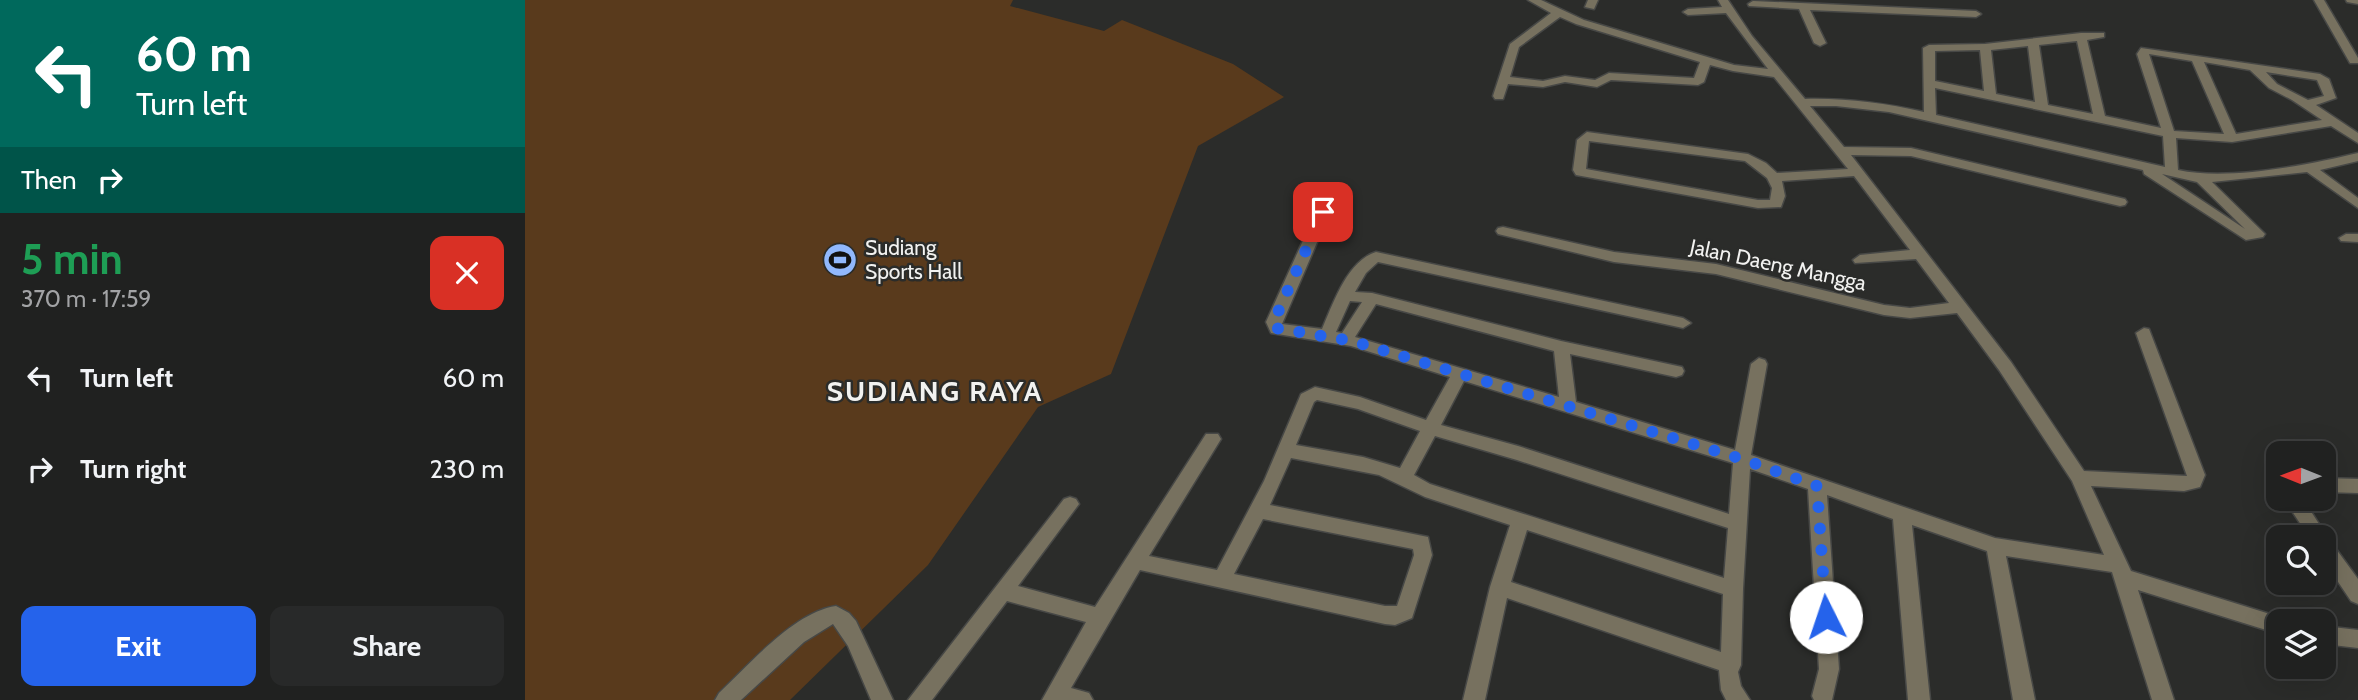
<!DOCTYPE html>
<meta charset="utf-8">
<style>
:root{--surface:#202120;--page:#282929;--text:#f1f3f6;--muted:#a2a3a5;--line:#3d3e3e;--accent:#2563eb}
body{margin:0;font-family:Cabin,sans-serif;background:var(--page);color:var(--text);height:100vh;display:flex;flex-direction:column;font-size:26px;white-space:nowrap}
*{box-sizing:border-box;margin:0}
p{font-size:23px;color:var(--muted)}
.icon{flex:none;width:38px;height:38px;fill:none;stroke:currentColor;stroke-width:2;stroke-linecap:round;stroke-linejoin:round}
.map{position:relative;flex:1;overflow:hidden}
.drawer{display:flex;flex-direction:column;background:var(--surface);width:525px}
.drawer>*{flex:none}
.hud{background:#00695c;color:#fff;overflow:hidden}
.needle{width:46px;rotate:271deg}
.buttons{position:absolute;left:1741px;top:441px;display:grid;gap:14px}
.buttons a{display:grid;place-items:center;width:70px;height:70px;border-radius:14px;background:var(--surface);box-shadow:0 7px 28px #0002,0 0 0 2px var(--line);font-size:35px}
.pin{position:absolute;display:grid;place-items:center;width:60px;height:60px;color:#fff;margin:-30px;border-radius:14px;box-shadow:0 4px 10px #0006}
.me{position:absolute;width:77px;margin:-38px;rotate:356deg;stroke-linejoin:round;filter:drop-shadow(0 0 5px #0008)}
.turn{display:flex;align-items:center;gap:24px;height:147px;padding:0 21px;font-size:32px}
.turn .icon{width:91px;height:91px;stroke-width:2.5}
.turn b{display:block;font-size:49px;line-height:60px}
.then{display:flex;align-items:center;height:66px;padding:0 21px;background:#0003;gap:14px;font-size:26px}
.round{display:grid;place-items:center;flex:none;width:74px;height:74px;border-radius:14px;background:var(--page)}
.head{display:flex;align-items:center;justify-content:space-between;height:119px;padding:0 21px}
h1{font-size:42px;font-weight:700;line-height:52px;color:#1e9e55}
.button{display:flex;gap:14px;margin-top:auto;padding:14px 21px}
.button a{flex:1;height:80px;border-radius:14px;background:var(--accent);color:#fff;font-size:28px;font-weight:700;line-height:80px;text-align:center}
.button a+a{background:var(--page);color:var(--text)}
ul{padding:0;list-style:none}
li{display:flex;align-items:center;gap:21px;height:91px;padding:0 21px}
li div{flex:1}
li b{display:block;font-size:26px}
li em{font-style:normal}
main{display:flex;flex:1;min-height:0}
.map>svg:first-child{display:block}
.green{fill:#593a1c}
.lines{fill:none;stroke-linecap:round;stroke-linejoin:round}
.minor-casing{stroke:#474846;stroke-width:3}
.minor{fill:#77715f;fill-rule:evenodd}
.route{stroke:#2563eb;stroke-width:12;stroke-dasharray:0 21.6}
.labels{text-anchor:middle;stroke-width:5;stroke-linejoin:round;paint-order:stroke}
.poi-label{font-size:21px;fill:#f2f2f0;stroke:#2b2c2a;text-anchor:start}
.street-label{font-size:21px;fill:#f2f2f0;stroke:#2b2c2a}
.district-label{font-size:28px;font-weight:bold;letter-spacing:2px;fill:#f2f2f0;stroke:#2b2c2a}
</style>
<main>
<section class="drawer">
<div class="hud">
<div class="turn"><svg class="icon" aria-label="left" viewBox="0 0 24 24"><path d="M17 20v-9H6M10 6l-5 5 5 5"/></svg><div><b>60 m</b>Turn left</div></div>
<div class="then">Then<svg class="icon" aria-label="right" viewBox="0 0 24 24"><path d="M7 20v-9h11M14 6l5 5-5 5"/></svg></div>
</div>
<div class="head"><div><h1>5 min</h1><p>370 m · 17:59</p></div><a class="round" style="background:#d93025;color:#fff"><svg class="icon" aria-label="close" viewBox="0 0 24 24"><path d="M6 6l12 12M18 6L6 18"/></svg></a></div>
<ul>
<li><svg class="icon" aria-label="left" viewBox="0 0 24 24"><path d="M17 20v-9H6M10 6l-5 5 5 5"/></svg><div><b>Turn left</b></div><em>60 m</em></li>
<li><svg class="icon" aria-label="right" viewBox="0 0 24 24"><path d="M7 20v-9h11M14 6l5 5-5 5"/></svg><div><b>Turn right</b></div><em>230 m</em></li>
</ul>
<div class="button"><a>Exit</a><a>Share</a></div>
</section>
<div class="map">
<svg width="1833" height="700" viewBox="0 0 1833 700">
<rect width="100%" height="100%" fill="#2b2c2a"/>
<path class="green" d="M 0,0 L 488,0 L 485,6 L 579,31 L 597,20 L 708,64 L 759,97 L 673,146 L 586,374 L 513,407 L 403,565 L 265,700 L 0,700 Z"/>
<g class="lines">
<g class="minor-casing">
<g id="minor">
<path d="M 1003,0 L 1016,0 L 1059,20 L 1209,65 L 1243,69 L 1201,13 L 1163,15 L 1158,12 L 1163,9 L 1197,7 L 1193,0 L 1203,0 L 1227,36 L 1280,99 C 1320,98 1359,103 1399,112 L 1398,48 L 1404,45 L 1460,44 L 1556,33 L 1579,33 L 1579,37 L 1562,40 L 1580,116 L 1636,128 L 1612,54 L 1616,48 L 1795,74 L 1804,79 L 1811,98 L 1791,105 L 1833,133 L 1833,143 L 1806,126 L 1707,142 L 1651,138 L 1653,170 C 1703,181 1783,165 1833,153 L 1833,161 L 1795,170 L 1833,198 L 1833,208 L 1782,172 L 1687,182 L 1740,234 L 1738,237 L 1721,240 L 1619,174 L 1618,170 L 1364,112 L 1311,106 L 1285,106 L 1319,147 L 1386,148 L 1600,199 L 1602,202 L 1600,205 L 1595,206 L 1386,156 L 1326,155 L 1486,362 L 1559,471 L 1662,476 L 1611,333 L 1619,328 L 1624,329 L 1680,475 L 1675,487 L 1659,491 L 1566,486 L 1606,571 L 1761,619 L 1762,621 L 1754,621 L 1754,634 L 1613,590 L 1649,700 L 1627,700 L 1587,572 L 1481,556 L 1510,700 L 1488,700 L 1462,551 L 1387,525 L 1405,700 L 1383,700 L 1368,519 L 1302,495 L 1314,669 L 1307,700 L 1289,700 L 1287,696 L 1294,669 L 1283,489 L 1225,469 L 1218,589 L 1216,665 L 1213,672 L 1216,686 L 1225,700 L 1201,700 L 1196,690 L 1194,670 L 982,598 L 960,700 L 938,700 L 965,587 L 985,525 L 900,497 L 854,475 L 766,458 L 745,505 L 903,537 L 907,555 L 887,618 L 870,625 L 860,624 L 615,570 L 546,688 L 564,693 L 568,700 L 517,700 L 561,622 L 482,601 L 407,700 L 383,700 L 539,499 L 545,497 L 551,499 L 554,504 L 493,586 L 570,607 L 681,434 L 693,434 L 696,439 L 624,556 L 692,570 L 739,481 L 776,394 L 790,387 L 835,397 L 901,420 L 925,377 L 826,346 L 746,333 L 741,322 L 791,212 L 798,208 L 805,212 L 757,324 L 797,329 C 808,304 822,261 851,252 L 1158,318 L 1166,323 L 1158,328 L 853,262 L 841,273 L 830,292 L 847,293 L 1036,341 L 1157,367 L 1159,371 L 1157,375 L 1151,377 L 1045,354 L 1051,402 L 1210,450 L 1226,364 L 1234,358 L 1240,360 L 1242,364 L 1226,455 L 1470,538 L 1579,555 L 1547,481 L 1474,370 L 1432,313 L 1385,318 L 1359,315 L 1191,274 L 1089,262 L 973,234 L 971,231 L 973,228 L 978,227 L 1089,252 L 1191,264 L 1359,305 L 1385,308 L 1424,303 L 1391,259 L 1330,263 L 1328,260 L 1335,255 L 1385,250 L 1329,176 L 1257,181 L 1260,196 L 1256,207 L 1233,208 L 1051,175 L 1048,170 L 1052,140 L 1062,132 L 1223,154 L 1241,163 L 1252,173 L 1323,169 L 1249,77 L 1208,71 L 1185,65 L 1179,82 L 1173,85 L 1086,80 L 1072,87 L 1040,82 L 1018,87 L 983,84 L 978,99 L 970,99 L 968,96 L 985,44 L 1026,13 ZM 1035,17 L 1051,24 L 1175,62 L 1169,78 L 1084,73 L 1070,80 L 1040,76 L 1018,81 L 985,77 L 994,47 ZM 1552,41 L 1568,114 L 1523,105 L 1514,45 ZM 1503,46 L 1510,102 L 1471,94 L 1466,50 ZM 1455,50 L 1459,91 L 1410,81 L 1410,51 ZM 1624,54 L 1667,61 L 1699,134 L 1649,131 ZM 1679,62 L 1725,70 L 1744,88 L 1767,100 L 1797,120 L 1711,134 ZM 1741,72 L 1792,80 L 1799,96 L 1783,100 L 1752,84 ZM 1410,88 L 1638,136 L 1640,167 L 1411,115 ZM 1064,141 L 1220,161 L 1242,178 L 1247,188 L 1245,200 L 1233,200 L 1061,169 ZM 1637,174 L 1672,182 L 1720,229 ZM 825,301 L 837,302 L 817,333 L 811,332 ZM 851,304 L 1029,351 L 1034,397 L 830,337 ZM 939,381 L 1208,463 L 1204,514 L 993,446 L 916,425 ZM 792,400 L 833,409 L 895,431 L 875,468 L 838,457 L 771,445 L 789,402 ZM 910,436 L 992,460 L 1203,528 L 1199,578 L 905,484 L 889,475 ZM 738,519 L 888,549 L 889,555 L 872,606 L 860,606 L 709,574 ZM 1002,530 L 1198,594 L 1196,652 L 986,582 Z"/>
<path d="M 1063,0 L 1073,0 L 1069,9 L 1060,7 Z"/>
<path d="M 1789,0 L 1799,0 L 1833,58 L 1833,63 L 1825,63 Z"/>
<path d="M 1821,0 L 1833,0 L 1833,4 L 1822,2 Z"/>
<path d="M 1228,1 L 1451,11 L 1456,14 L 1451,17 L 1285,10 L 1301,43 L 1295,46 L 1289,43 L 1274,9 L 1224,6 L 1223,4 Z"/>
<path d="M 1821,234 L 1833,234 L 1833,242 L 1816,241 L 1814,238 Z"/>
<path d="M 1799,478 L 1833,479 L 1833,493 L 1799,492 Z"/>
<path d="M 1759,499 L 1778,499 L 1803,538 L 1833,579 L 1833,604 L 1826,601 L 1799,561 L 1799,537 L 1784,537 Z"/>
<path d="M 311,606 L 324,613 L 331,621 L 368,700 L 346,700 L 323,646 L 308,624 L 279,642 L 216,700 L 190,700 L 194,693 C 224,665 269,612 311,606 Z"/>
<path d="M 1799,626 L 1833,630 L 1833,648 L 1799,644 Z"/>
</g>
</g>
<use href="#minor" class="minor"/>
</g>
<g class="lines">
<path class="route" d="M 798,212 L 749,321 L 750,328 L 827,341 L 1217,459 L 1292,486 L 1301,617"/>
</g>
<defs>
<g id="stadium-disc" transform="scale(1.75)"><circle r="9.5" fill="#91b8fd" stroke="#2b2c2a"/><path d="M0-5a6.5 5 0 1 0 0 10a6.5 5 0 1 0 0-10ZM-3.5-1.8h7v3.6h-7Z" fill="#111"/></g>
</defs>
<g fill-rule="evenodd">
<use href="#stadium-disc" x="315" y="260"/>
</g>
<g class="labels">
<g class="poi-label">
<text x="340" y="255">Sudiang<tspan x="340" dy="24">Sports Hall</tspan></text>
</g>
<g class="street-label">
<text transform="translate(1253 265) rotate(12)" y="7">Jalan Daeng Mangga</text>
</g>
<g class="district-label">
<text x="410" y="401">SUDIANG RAYA</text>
</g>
</g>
</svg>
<div class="buttons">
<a><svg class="needle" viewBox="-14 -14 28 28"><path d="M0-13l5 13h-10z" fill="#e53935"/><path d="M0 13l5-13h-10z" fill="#a2a3a5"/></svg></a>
<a><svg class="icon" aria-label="search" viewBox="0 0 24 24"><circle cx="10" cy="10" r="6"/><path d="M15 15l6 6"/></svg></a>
<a><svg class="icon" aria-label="layers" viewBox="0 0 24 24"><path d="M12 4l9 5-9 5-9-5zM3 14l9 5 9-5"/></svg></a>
</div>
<div class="pin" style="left:798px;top:212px;background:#d93025"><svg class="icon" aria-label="arrive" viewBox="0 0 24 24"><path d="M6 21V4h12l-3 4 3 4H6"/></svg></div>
<svg class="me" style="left:1301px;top:617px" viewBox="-20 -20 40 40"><circle r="19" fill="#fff"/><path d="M0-13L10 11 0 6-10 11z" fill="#2563eb"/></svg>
</div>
</main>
